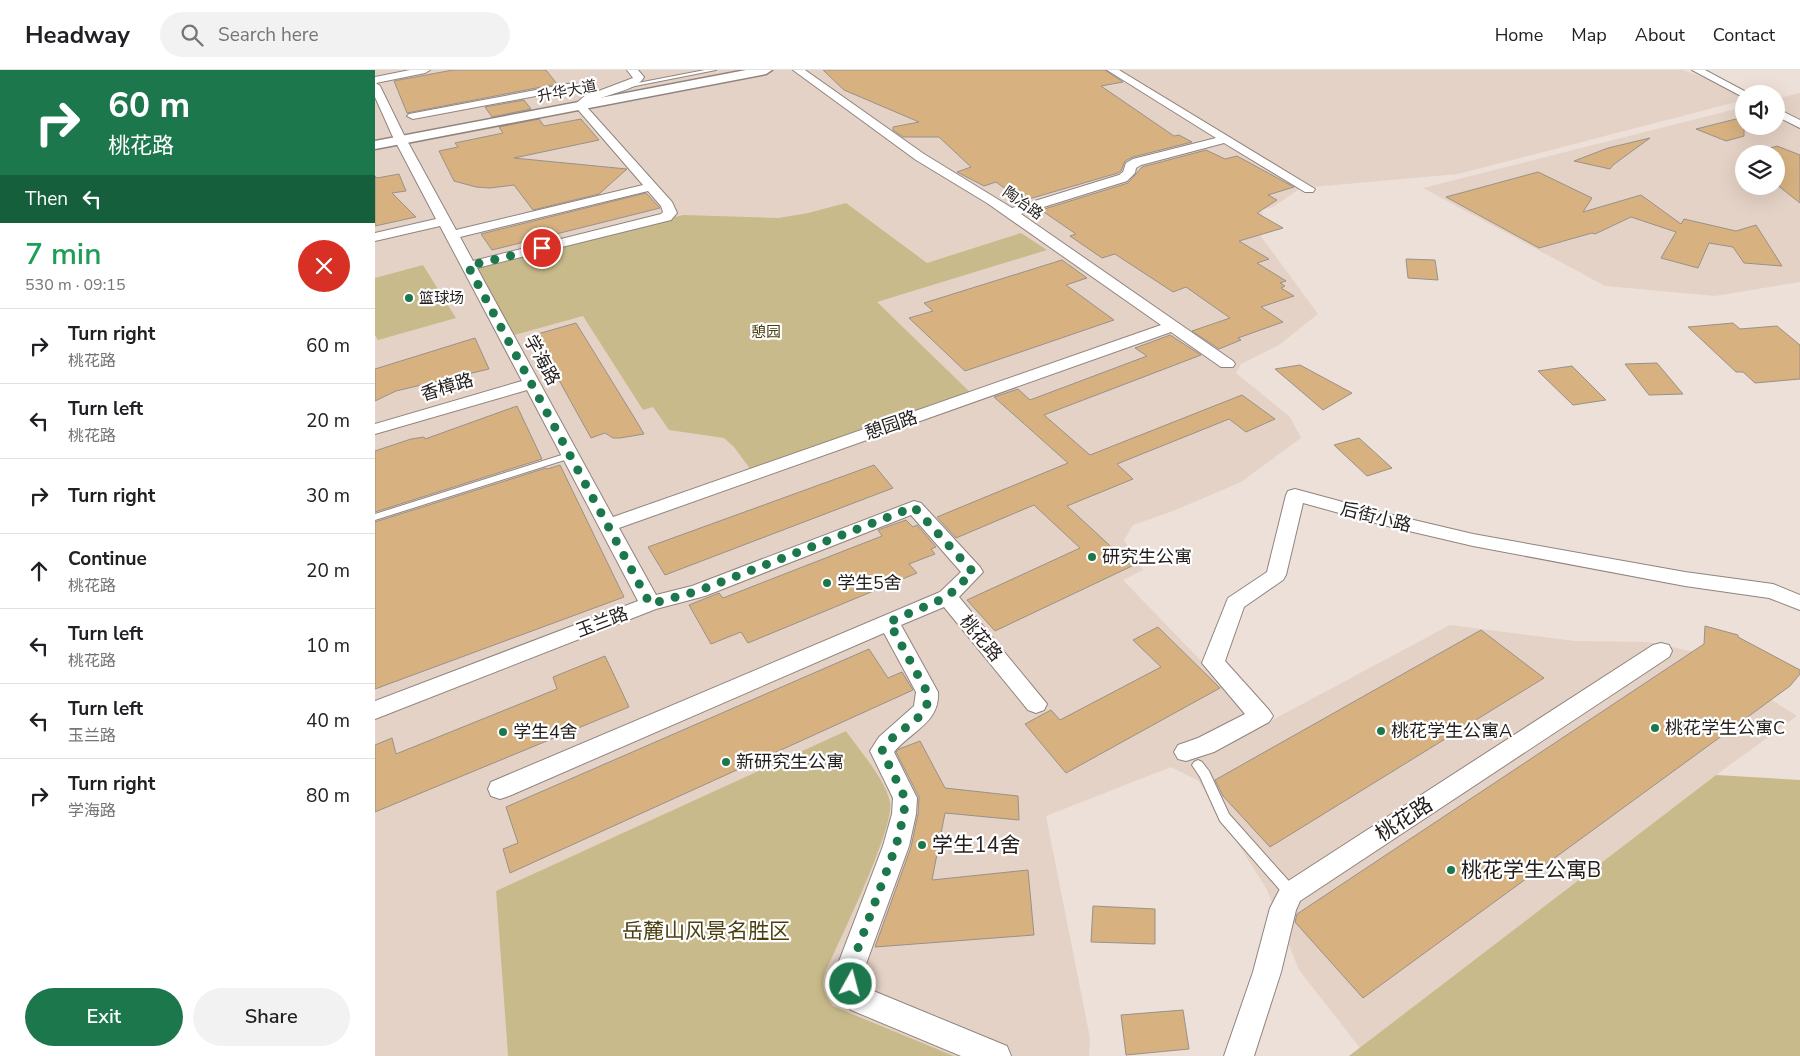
<!DOCTYPE html>
<meta charset="utf-8">
<style>
:root{--surface:#fff;--page:#f2f2f2;--text:#202124;--muted:#757577;--line:#e0e0e0;--accent:#1c774c}
body{margin:0;font-family:"Nunito Sans","Noto Sans SC",sans-serif;background:var(--page);color:var(--text);height:100vh;display:flex;flex-direction:column;font-size:19px;white-space:nowrap}
*{box-sizing:border-box;margin:0}
p{font-size:16px;color:var(--muted)}
.icon{flex:none;width:28px;height:28px;fill:none;stroke:currentColor;stroke-width:2;stroke-linecap:round;stroke-linejoin:round}
.map{position:relative;flex:1;overflow:hidden}
.drawer{display:flex;flex-direction:column;background:var(--surface);width:375px}
.drawer>*{flex:none}
.top-card{background:#1c774c;color:#fff;overflow:hidden}
.tools{position:absolute;left:1360px;top:15px;display:grid;gap:10px}
.tools a{display:grid;place-items:center;width:50px;height:50px;border-radius:50%;background:var(--surface);box-shadow:0 5px 20px #0002;font-size:25px}
.pin{position:absolute;display:grid;place-items:center;width:42px;height:42px;color:#fff;margin:-21px;border:2px solid #fff;border-radius:50%;box-shadow:0 1px 5px #0007}
.me{position:absolute;width:55px;margin:-28px;rotate:7deg;stroke-linejoin:round;filter:drop-shadow(0 0 4px #0008)}
.turn{display:flex;align-items:center;gap:18px;height:105px;padding:0 25px;font-size:22px}
.turn .icon{width:65px;height:65px;stroke-width:2.5}
.turn b{display:block;font-size:35px;line-height:42px}
.then{display:flex;align-items:center;height:48px;padding:0 25px;background:#0003;gap:10px;font-size:19px}
.round{display:grid;place-items:center;flex:none;width:52px;height:52px;border-radius:26px;background:var(--page)}
.summary{display:flex;align-items:center;justify-content:space-between;height:85px;padding:0 25px}
h1{font-size:30px;font-weight:600;line-height:38px;color:#1e9e55}
.button{display:flex;gap:10px;margin-top:auto;padding:10px 25px}
.button a{flex:1;height:58px;border-radius:30px;background:var(--accent);color:#fff;font-size:20px;font-weight:600;line-height:58px;text-align:center}
.button a+a{background:var(--page);color:var(--text)}
ul{padding:0;list-style:none}
li{display:flex;align-items:center;gap:15px;height:75px;padding:0 25px;border-top:1px solid var(--line)}
li div{flex:1}
li b{display:block;font-size:19px}
li em{font-style:normal}
header{display:flex;align-items:center;gap:30px;box-sizing:border-box;height:70px;padding:0 25px;background:var(--surface);border-bottom:1px solid var(--line)}
header strong{font-size:24px}
nav{display:flex;gap:28px;margin-inline-start:auto;font-size:18px}
.search{width:350px;height:45px;background:var(--page);display:flex;align-items:center;gap:12px;box-sizing:border-box;padding:0 18px;border-radius:28px;color:var(--muted);font-size:19px}
main{display:flex;flex:1;min-height:0}
.map>svg:first-child{display:block}
.built{fill:#e5d2c6;fill-rule:evenodd}
.green{fill:#c8ba8a}
.building{fill:#d7b180;stroke:#999188}
.lines{fill:none;stroke-linecap:round;stroke-linejoin:round}
.service-casing{stroke:#90847e;stroke-width:2}
.minor-casing{stroke:#90847e;stroke-width:2}
.tertiary-casing{stroke:#90847e;stroke-width:3}
.service{fill:#fff;fill-rule:evenodd}
.minor{fill:#fff;fill-rule:evenodd}
.tertiary{fill:#fff;fill-rule:evenodd}
.route{stroke:#1c774c;stroke-width:9;stroke-dasharray:0 16.2}
.poi-dot{fill:#1c774c;stroke:#fff;stroke-width:2}
.labels{text-anchor:middle;stroke-width:4.5;stroke-linejoin:round;paint-order:stroke}
.far-street-label{font-size:15px;fill:#231e1c;stroke:#fff}
.far-poi-label{font-size:15px;fill:#231e1c;stroke:#fff;text-anchor:start}
.far-park-label{font-size:15px;fill:#4c4012;stroke:#fff}
.street-label{font-size:18px;fill:#231e1c;stroke:#fff}
.poi-label{font-size:18px;fill:#231e1c;stroke:#fff;text-anchor:start}
.near-street-label{font-size:21px;fill:#231e1c;stroke:#fff}
.near-poi-label{font-size:21px;fill:#231e1c;stroke:#fff;text-anchor:start}
.near-park-label{font-size:21px;fill:#4c4012;stroke:#fff}
</style>
<header>
<strong>Headway</strong>
<div class="search"><svg class="icon" aria-label="search" viewBox="0 0 24 24"><circle cx="10" cy="10" r="6"/><path d="M15 15l6 6"/></svg>Search here</div>
<nav><a>Home</a><a>Map</a><a>About</a><a>Contact</a></nav>
</header>
<main>
<section class="drawer">
<div class="top-card">
<div class="turn"><svg class="icon" aria-label="right" viewBox="0 0 24 24"><path d="M7 20v-9h11M14 6l5 5-5 5"/></svg><div><b>60 m</b>桃花路</div></div>
<div class="then">Then<svg class="icon" aria-label="left" viewBox="0 0 24 24"><path d="M17 20v-9H6M10 6l-5 5 5 5"/></svg></div>
</div>
<div class="summary"><div><h1>7 min</h1><p>530 m · 09:15</p></div><a class="round" style="background:#d93025;color:#fff"><svg class="icon" aria-label="close" viewBox="0 0 24 24"><path d="M6 6l12 12M18 6L6 18"/></svg></a></div>
<ul>
<li><svg class="icon" aria-label="right" viewBox="0 0 24 24"><path d="M7 20v-9h11M14 6l5 5-5 5"/></svg><div><b>Turn right</b><p>桃花路</p></div><em>60 m</em></li>
<li><svg class="icon" aria-label="left" viewBox="0 0 24 24"><path d="M17 20v-9H6M10 6l-5 5 5 5"/></svg><div><b>Turn left</b><p>桃花路</p></div><em>20 m</em></li>
<li><svg class="icon" aria-label="right" viewBox="0 0 24 24"><path d="M7 20v-9h11M14 6l5 5-5 5"/></svg><div><b>Turn right</b></div><em>30 m</em></li>
<li><svg class="icon" aria-label="ahead" viewBox="0 0 24 24"><path d="M12 20V5M6 11l6-6 6 6"/></svg><div><b>Continue</b><p>桃花路</p></div><em>20 m</em></li>
<li><svg class="icon" aria-label="left" viewBox="0 0 24 24"><path d="M17 20v-9H6M10 6l-5 5 5 5"/></svg><div><b>Turn left</b><p>桃花路</p></div><em>10 m</em></li>
<li><svg class="icon" aria-label="left" viewBox="0 0 24 24"><path d="M17 20v-9H6M10 6l-5 5 5 5"/></svg><div><b>Turn left</b><p>玉兰路</p></div><em>40 m</em></li>
<li><svg class="icon" aria-label="right" viewBox="0 0 24 24"><path d="M7 20v-9h11M14 6l5 5-5 5"/></svg><div><b>Turn right</b><p>学海路</p></div><em>80 m</em></li>
</ul>
<div class="button"><a>Exit</a><a>Share</a></div>
</section>
<div class="map">
<svg width="1425" height="986" viewBox="0 0 1425 986">
<rect width="100%" height="100%" fill="#ece0d8"/>
<g class="built">
<path d="M 0,0 L 1308,0 L 1372,24 L 1369,24 L 1369,30 L 1083,104 L 926,118 L 898,137 L 886,140 L 888,143 L 886,145 L 908,158 L 885,165 L 943,244 L 904,275 L 866,294 L 861,303 L 915,347 L 926,368 L 866,412 L 798,441 L 758,455 L 749,470 L 768,500 L 748,510 L 888,655 L 1075,555 L 1200,571 L 1272,572 L 1321,582 L 1422,646 L 1341,705 L 985,978 L 924,900 L 892,820 L 824,711 L 796,697 L 671,746 L 715,968 L 714,986 L 579,986 L 458,936 L 450,925 L 447,915 L 450,903 L 505,777 L 121,820 L 133,986 L 0,986 Z"/>
<path d="M 1425,23 L 1425,212 L 1340,226 L 1230,216 L 1048,118 L 1369,37 L 1369,56 L 1401,56 L 1401,29 ZM 1369,84 L 1401,84 L 1401,116 L 1369,116 Z"/>
</g>
<g class="green">
<path d="M 471,133 L 552,193 L 646,163 L 672,180 L 502,232 L 599,326 L 379,404 L 359,377 L 349,368 L 294,360 L 278,337 L 268,340 L 208,246 L 132,267 L 94,198 L 308,145 L 404,148 L 433,143 Z"/>
<path d="M 48,195 L 81,248 L 3,270 L 0,265 L 0,208 Z"/>
<path d="M 471,661 C 485,681 510,709 515,732 C 520,758 463,873 450,903 C 446,917 449,924 458,936 L 579,986 L 133,986 L 121,821 Z"/>
<path d="M 1341,705 L 1425,710 L 1425,986 L 974,986 Z"/>
</g>
<g class="building">
<path d="M 78,0 L 171,0 L 182,14 L 32,43 L 19,11 Z"/>
<path d="M 448,0 L 730,0 L 748,12 L 726,16 L 799,66 L 804,65 L 817,72 L 758,87 L 750,91 L 746,101 L 743,103 L 647,131 L 621,112 L 609,116 L 582,102 L 596,97 L 564,67 L 528,67 L 518,60 L 518,57 L 544,52 L 469,20 Z"/>
<path d="M 149,30 L 156,39 L 117,47 L 110,37 Z"/>
<path d="M 1369,47 L 1369,66 L 1351,71 L 1321,59 Z"/>
<path d="M 164,49 L 169,56 L 206,49 L 224,70 L 139,88 L 252,99 L 224,124 L 158,140 L 139,115 L 115,118 L 101,117 L 79,111 L 64,81 L 83,77 L 80,73 L 128,63 L 124,57 Z"/>
<path d="M 1275,68 L 1238,95 L 1235,99 L 1199,91 L 1233,78 Z"/>
<path d="M 1402,76 L 1425,85 L 1425,133 L 1401,114 L 1401,84 L 1376,84 Z"/>
<path d="M 831,80 L 850,89 L 862,86 L 919,117 L 893,125 L 902,130 L 882,143 L 908,158 L 864,171 L 894,189 L 882,193 L 911,211 L 905,213 L 910,216 L 906,218 L 919,226 L 886,237 L 908,252 L 863,268 L 866,270 L 844,279 L 817,261 L 855,248 L 811,217 L 798,222 L 740,184 L 727,188 L 695,166 L 701,164 L 666,140 L 753,113 L 767,97 Z"/>
<path d="M 1163,102 L 1217,128 L 1208,142 L 1266,125 L 1306,154 L 1309,149 L 1361,161 L 1381,155 L 1407,196 L 1369,193 L 1358,177 L 1334,173 L 1323,198 L 1286,188 L 1301,162 L 1256,147 L 1220,164 L 1217,163 L 1164,178 L 1071,127 Z"/>
<path d="M 24,104 L 31,121 L 17,123 L 41,147 L 0,156 L 0,106 L 2,108 Z"/>
<path d="M 271,123 L 285,138 L 117,180 L 106,164 Z"/>
<path d="M 1031,189 L 1060,190 L 1063,210 L 1033,208 Z"/>
<path d="M 687,190 L 712,208 L 691,215 L 739,250 L 590,301 L 534,248 L 558,241 L 549,233 Z"/>
<path d="M 201,253 L 262,352 L 269,364 L 245,368 L 238,368 L 230,363 L 216,368 L 159,265 Z"/>
<path d="M 1358,253 L 1365,259 L 1402,256 L 1425,275 L 1425,309 L 1380,313 L 1368,302 L 1361,302 L 1313,257 Z"/>
<path d="M 795,265 L 826,285 L 669,345 L 715,385 L 867,325 L 900,349 L 871,362 L 854,349 L 742,394 L 758,409 L 692,436 L 757,496 L 620,561 L 592,530 L 705,478 L 659,435 L 581,468 L 562,447 L 693,393 L 619,327 L 643,319 L 655,330 L 772,286 L 760,278 Z"/>
<path d="M 100,268 L 114,299 L 21,321 L 0,331 L 0,299 Z"/>
<path d="M 1282,293 L 1308,324 L 1274,325 L 1250,294 Z"/>
<path d="M 925,295 L 977,323 L 948,340 L 900,299 Z"/>
<path d="M 1197,296 L 1231,330 L 1198,335 L 1163,301 Z"/>
<path d="M 142,336 L 167,389 L 0,442 L 0,381 L 36,369 L 49,367 L 50,369 Z"/>
<path d="M 984,368 L 1017,398 L 992,406 L 959,375 Z"/>
<path d="M 185,395 L 249,527 L 0,619 L 0,452 L 171,398 L 172,399 Z"/>
<path d="M 499,395 L 518,418 L 290,505 L 273,477 Z"/>
<path d="M 531,450 L 538,457 L 542,455 L 561,477 L 556,479 L 560,484 L 534,494 L 542,503 L 373,573 L 366,562 L 336,574 L 314,535 L 344,523 L 348,528 L 507,466 L 503,460 Z"/>
<path d="M 1330,556 L 1363,565 L 1363,567 L 1425,600 L 1425,604 L 1415,616 L 988,928 L 920,852 L 922,844 L 1329,574 Z"/>
<path d="M 783,557 L 845,618 L 691,703 L 650,654 L 676,640 L 685,650 L 786,597 L 758,570 Z"/>
<path d="M 1106,560 L 1169,608 L 895,777 L 848,726 L 840,710 Z"/>
<path d="M 494,579 L 513,608 L 527,602 L 538,620 L 135,803 L 128,779 L 143,773 L 131,737 Z"/>
<path d="M 230,586 L 254,637 L 0,742 L 0,675 L 17,668 L 21,684 L 182,619 L 178,607 Z"/>
<path d="M 545,671 L 570,718 L 643,726 L 644,750 L 570,743 L 557,810 L 653,800 L 659,865 L 500,877 L 536,777 L 543,744 L 544,727 L 521,682 L 524,679 Z"/>
<path d="M 718,836 L 780,839 L 780,874 L 716,872 Z"/>
<path d="M 808,940 L 814,979 L 751,985 L 746,945 Z"/>
</g>
<g class="lines">
<g class="service-casing">
<g id="service">
<path d="M 330,0 L 341,0 L 250,18 L 247,16 Z"/>
<path d="M 196,382 L 200,385 L 199,387 L 0,450 L 0,444 Z"/>
<path d="M 823,690 L 827,692 L 834,701 L 854,744 L 921,819 L 923,823 L 921,827 L 916,829 L 911,827 L 845,751 L 825,707 L 817,695 L 819,692 Z"/>
</g>
</g>
<g class="minor-casing">
<g id="minor">
<path d="M 35,0 L 55,0 L 50,3 L 1,13 L 5,16 L 29,65 L 81,160 L 268,115 L 199,35 L 212,24 L 205,20 L 198,19 L 38,49 L 32,46 L 34,44 L 198,13 L 212,16 L 221,22 L 258,8 L 252,0 L 263,0 L 269,7 C 263,21 224,25 210,35 L 297,132 L 302,143 L 296,150 L 102,198 L 238,447 L 786,255 L 612,133 L 541,90 L 418,0 L 430,0 L 549,84 L 637,138 L 744,105 L 748,102 L 751,93 L 758,89 L 841,68 L 732,0 L 744,0 L 940,119 L 938,122 L 930,122 L 849,73 L 766,95 L 761,98 L 760,103 L 752,111 L 646,144 L 858,291 L 860,294 L 858,297 L 846,297 L 796,262 L 244,458 L 281,525 L 317,516 L 539,431 L 546,433 L 605,497 L 608,502 L 584,527 L 672,634 L 669,640 L 661,643 L 653,640 L 569,537 L 526,555 L 563,622 C 565,653 536,661 519,682 L 542,728 L 541,744 L 534,776 L 491,894 L 490,912 L 496,920 L 632,976 L 636,986 L 586,986 L 476,940 L 462,915 L 463,894 L 508,776 L 517,744 L 518,728 L 495,681 L 504,667 L 539,636 L 541,622 L 509,563 L 134,726 L 125,729 L 116,726 L 113,719 L 116,712 L 565,522 L 586,502 L 536,445 L 330,526 L 281,539 L 0,649 L 0,631 L 263,531 L 152,320 L 0,364 L 0,354 L 147,311 L 65,156 L 0,171 L 0,163 L 61,149 L 17,65 L 0,27 L 0,7 ZM 273,121 L 286,136 L 288,142 L 286,144 L 98,191 L 85,167 Z"/>
<path d="M 1317,0 L 1330,0 L 1375,24 L 1369,24 L 1369,27 L 1366,26 Z"/>
<path d="M 1401,38 L 1425,50 L 1425,58 L 1401,46 Z"/>
<path d="M 920,419 L 1005,442 L 1098,464 L 1310,502 L 1398,514 L 1425,525 L 1425,540 L 1394,528 L 1310,516 L 1098,476 L 1004,454 L 928,433 L 911,505 L 908,510 L 869,537 L 850,591 L 894,640 L 898,646 L 894,652 L 839,682 L 811,691 L 803,689 L 799,682 L 803,675 L 823,668 L 870,644 L 827,593 L 853,528 L 892,502 L 911,425 L 913,421 Z"/>
<path d="M 1286,573 L 1294,575 L 1297,581 L 1294,587 L 925,831 L 921,840 L 906,902 L 879,986 L 849,986 L 878,902 L 895,838 L 907,815 L 1278,575 Z"/>
</g>
</g>
<g class="tertiary-casing">
<path id="tertiary" d="M 371,0 L 397,0 L 391,4 L 0,79 L 0,71 Z"/>
</g>
<use href="#service" class="service"/>
<use href="#minor" class="minor"/>
<use href="#tertiary" class="tertiary"/>
</g>
<g class="lines">
<path class="route" d="M 167,178 L 93,196 L 275,534 L 323,521 L 539,437 L 598,502 L 572,527 L 514,552 L 552,622 C 559,650 517,659 507,681 L 530,728 L 529,744 L 521,776 L 477,894 L 476,914"/>
</g>
<g class="poi-dot">
<circle cx="34" cy="228" r="5"/>
<circle cx="717" cy="487" r="5"/>
<circle cx="452" cy="513" r="5"/>
<circle cx="1280" cy="658" r="5"/>
<circle cx="1006" cy="661" r="5"/>
<circle cx="128" cy="662" r="5"/>
<circle cx="351" cy="692" r="5"/>
<circle cx="547" cy="775" r="5"/>
<circle cx="1076" cy="800" r="5"/>
</g>
<g class="labels">
<g class="far-street-label">
<text transform="translate(192 21) rotate(-11)" y="5">升华大道</text>
<text transform="translate(648 133) rotate(35)" y="5">陶冶路</text>
</g>
<g class="far-poi-label">
<text x="44" y="233">篮球场</text>
</g>
<g class="far-park-label">
<text x="391" y="267">憩园</text>
</g>
<g class="street-label">
<text transform="translate(167 290) rotate(61)" y="6">学海路</text>
<text transform="translate(72 317) rotate(-17)" y="6">香樟路</text>
<text transform="translate(516 355) rotate(-19)" y="6">憩园路</text>
<text transform="translate(1001 447) rotate(14)" y="6">后街小路</text>
<text transform="translate(227 552) rotate(-21)" y="6">玉兰路</text>
<text transform="translate(606 568) rotate(50)" y="6">桃花路</text>
</g>
<g class="poi-label">
<text x="727" y="493">研究生公寓</text>
<text x="462" y="519">学生5舍</text>
<text x="1290" y="664">桃花学生公寓C</text>
<text x="1016" y="667">桃花学生公寓A</text>
<text x="138" y="668">学生4舍</text>
<text x="361" y="698">新研究生公寓</text>
</g>
<g class="near-street-label">
<text transform="translate(1029 749) rotate(-33)" y="7">桃花路</text>
</g>
<g class="near-poi-label">
<text x="557" y="782">学生14舍</text>
<text x="1086" y="807">桃花学生公寓B</text>
</g>
<g class="near-park-label">
<text x="331" y="868">岳麓山风景名胜区</text>
</g>
</g>
</svg>
<div class="tools">
<a><svg class="icon" aria-label="sound" viewBox="0 0 24 24"><path d="M4 9h4l5-4v14l-5-4H4zM17 9q2 3 0 6"/></svg></a>
<a><svg class="icon" aria-label="layers" viewBox="0 0 24 24"><path d="M12 4l9 5-9 5-9-5zM3 14l9 5 9-5"/></svg></a>
</div>
<div class="pin" style="left:167px;top:178px;background:#d93025"><svg class="icon" aria-label="arrive" viewBox="0 0 24 24"><path d="M6 21V4h12l-3 4 3 4H6"/></svg></div>
<svg class="me" style="left:476px;top:914px" viewBox="-20 -20 40 40"><circle r="17" fill="#1c774c" stroke="#fff" stroke-width="3"/><path d="M0-11L8 9 0 5-8 9z" fill="#fff"/></svg>
</div>
</main>
